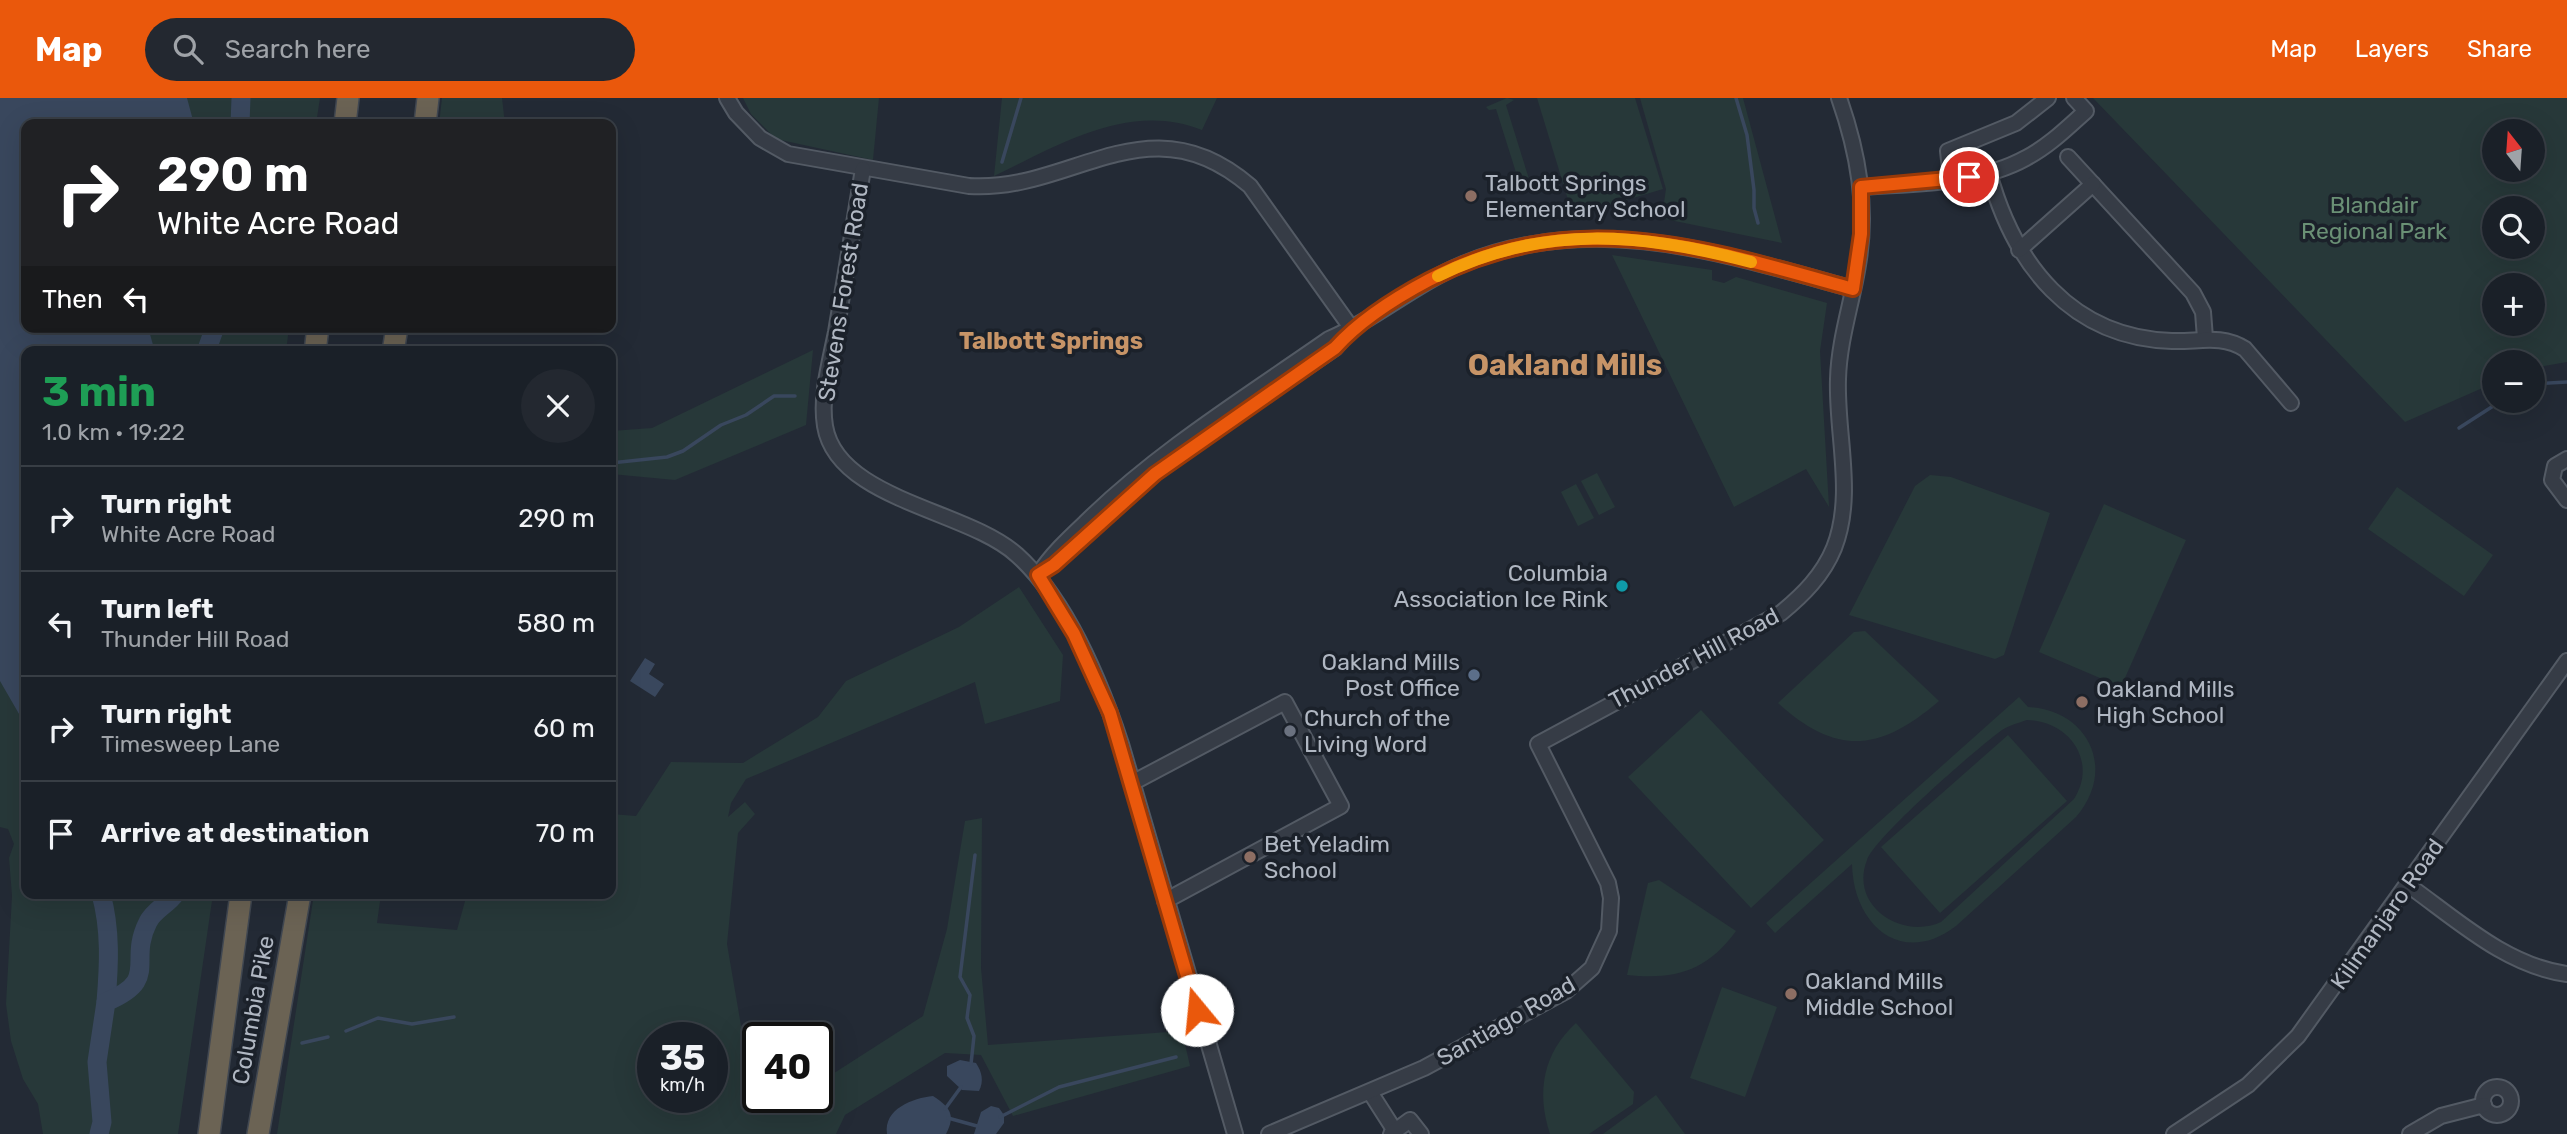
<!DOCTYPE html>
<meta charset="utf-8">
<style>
:root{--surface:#1a2028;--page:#232830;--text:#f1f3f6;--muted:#9fa3a8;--line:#383e45;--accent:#ea580c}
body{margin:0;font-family:Rubik,sans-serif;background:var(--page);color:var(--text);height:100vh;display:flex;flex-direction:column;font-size:26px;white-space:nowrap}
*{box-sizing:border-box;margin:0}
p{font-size:23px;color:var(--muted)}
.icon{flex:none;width:38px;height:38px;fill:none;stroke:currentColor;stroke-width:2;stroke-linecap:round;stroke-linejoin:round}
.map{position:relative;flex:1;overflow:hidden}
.details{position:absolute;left:21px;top:248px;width:595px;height:553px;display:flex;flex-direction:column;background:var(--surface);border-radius:14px;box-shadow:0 7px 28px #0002,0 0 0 2px var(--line)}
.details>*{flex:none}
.guide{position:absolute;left:21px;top:21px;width:595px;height:214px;border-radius:14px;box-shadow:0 7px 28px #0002,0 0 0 2px var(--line);background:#202124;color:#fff;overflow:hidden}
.needle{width:46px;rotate:343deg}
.buttons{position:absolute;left:2482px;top:21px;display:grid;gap:14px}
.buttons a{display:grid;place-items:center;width:63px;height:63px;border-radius:50%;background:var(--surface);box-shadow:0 7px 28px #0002,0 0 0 2px var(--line);font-size:35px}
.speed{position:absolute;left:637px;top:924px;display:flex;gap:14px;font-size:35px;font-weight:700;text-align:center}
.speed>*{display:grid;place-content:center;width:91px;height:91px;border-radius:50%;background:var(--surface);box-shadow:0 7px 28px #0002,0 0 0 2px var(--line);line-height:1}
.speed small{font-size:18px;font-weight:400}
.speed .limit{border:4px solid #111;border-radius:10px;background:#fff;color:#111}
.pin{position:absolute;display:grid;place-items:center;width:60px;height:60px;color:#fff;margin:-30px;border:4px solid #fff;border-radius:50%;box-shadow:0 2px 7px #0007}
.me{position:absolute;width:77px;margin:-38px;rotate:343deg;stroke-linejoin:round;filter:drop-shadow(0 0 5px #0008)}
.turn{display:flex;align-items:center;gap:24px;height:147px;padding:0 21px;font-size:32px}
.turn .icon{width:91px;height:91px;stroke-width:2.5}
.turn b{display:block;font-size:49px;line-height:60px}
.then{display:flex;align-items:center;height:66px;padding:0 21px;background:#0003;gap:14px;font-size:26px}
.round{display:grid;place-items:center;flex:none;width:74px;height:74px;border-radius:37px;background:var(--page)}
.head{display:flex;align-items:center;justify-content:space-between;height:119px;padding:0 21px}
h1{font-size:42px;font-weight:700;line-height:52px;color:#1e9e55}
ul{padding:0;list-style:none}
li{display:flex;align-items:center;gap:21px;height:105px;padding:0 21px;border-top:2px solid var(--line)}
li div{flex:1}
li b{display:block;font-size:26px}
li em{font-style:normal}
header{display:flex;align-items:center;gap:42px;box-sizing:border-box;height:98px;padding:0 35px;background:var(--accent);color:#fff}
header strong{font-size:33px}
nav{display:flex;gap:38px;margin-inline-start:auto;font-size:24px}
.search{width:490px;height:63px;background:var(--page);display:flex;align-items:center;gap:18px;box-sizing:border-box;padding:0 24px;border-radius:38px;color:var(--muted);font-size:26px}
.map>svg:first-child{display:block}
.green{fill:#273839;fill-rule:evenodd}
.water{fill:#39475d}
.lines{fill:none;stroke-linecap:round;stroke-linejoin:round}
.stream{stroke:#39475d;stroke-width:3.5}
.river{stroke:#39475d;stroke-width:19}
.minor-casing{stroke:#535a64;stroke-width:18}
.highway-casing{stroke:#404751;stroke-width:24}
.minor{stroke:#363c46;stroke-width:14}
.highway{stroke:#6b6354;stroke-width:21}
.route-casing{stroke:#983908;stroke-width:18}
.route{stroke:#ea580c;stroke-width:12}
.slow{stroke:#f59e0b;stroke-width:12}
.education-dot{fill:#8d6e63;stroke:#1b212a;stroke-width:2.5}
.culture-dot{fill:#0f9aa8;stroke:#1b212a;stroke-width:2.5}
.service-dot{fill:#5c6f8a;stroke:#1b212a;stroke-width:2.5}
.worship-dot{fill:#6b7280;stroke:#1b212a;stroke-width:2.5}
.labels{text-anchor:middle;stroke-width:7;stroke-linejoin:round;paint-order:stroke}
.poi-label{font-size:23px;fill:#b0b7c2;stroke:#1b212a;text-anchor:start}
.park-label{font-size:23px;fill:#6a9075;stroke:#1b212a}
.street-label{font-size:23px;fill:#b0b7c2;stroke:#1b212a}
.neighbourhood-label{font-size:24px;font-weight:bold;fill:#c79467;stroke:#1b212a}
.district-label{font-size:30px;font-weight:bold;fill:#c79467;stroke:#1b212a}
</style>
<header>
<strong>Map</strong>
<div class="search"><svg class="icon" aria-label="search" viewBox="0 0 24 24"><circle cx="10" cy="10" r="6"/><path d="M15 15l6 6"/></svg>Search here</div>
<nav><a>Map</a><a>Layers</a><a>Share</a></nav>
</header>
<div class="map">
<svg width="2567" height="1036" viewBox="0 0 2567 1036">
<rect width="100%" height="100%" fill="#232a35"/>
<g class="green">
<path d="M 0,0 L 320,0 L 316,26 L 26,26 L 26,229 L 289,229 L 286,254 L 26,254 L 26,796 L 213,796 L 178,1036 L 43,1036 L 38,1006 L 23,981 L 11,943 L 6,906 L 12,798 L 9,760 L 14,746 L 8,731 L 0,729 Z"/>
<path d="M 442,0 L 502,0 L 505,26 L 439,26 Z"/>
<path d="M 743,0 L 879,0 L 873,62 L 776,41 L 751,16 Z"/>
<path d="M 1002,0 L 1217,0 L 1202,32 C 1129,3 1059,47 994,78 Z"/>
<path d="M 1507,0 L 1514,2 L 1506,7 L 1529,81 L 1539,82 L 1538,86 L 1514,92 L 1512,88 L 1519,84 L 1496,11 L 1489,12 L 1486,9 Z"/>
<path d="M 1537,0 L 1635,0 L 1663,91 L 1573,118 Z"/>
<path d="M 1640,0 L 1743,0 L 1782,145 L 1655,119 L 1664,105 L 1666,91 Z"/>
<path d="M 2093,0 L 2567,0 L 2567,264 L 2532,270 L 2532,264 L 2494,264 L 2494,285 L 2405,324 ZM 2494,33 L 2532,33 L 2532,72 L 2494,72 ZM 2494,110 L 2532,110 L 2532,149 L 2494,149 ZM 2494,187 L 2532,187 L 2532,226 L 2494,226 Z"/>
<path d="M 1612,157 L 1712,172 L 1712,182 L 1724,185 L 1736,179 L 1827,205 L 1820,253 L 1829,409 L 1806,371 L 1734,409 Z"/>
<path d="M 813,252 L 806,327 L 675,382 L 611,376 L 611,333 L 652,330 Z"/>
<path d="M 1597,375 L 1615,409 L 1599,417 L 1581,383 Z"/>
<path d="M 1930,377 L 1951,379 L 2050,415 L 2004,557 L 1995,561 L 1849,517 L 1915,388 Z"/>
<path d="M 1576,386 L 1594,420 L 1578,428 L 1561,394 Z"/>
<path d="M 2397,389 L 2493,457 L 2464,498 L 2368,431 Z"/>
<path d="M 2104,406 L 2186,442 L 2121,589 L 2039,554 Z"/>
<path d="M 1019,489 L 1063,557 L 1060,603 L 985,626 L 975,584 L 746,681 L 731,705 L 728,719 L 745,704 L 755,716 L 738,735 L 727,846 L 744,945 L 758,959 L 758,999 L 817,999 L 817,986 L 923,918 L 947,831 L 965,723 L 982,720 L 981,870 L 988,947 L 1182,933 L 1190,968 L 1013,1018 L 981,957 L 945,955 L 845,1017 L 836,1036 L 277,1036 L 314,796 L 381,796 L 377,825 L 457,832 L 467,796 L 611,796 L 611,716 L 636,718 L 671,664 L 743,665 L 818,619 L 846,583 L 959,529 ZM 653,940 L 712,940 L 712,999 L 653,999 Z"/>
<path d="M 1865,533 L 1939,603 C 1881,653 1837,659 1778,605 L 1854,534 Z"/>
<path d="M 2019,599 L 2028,609 C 2089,612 2117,672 2076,719 L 1956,828 C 1901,870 1853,826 1852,766 L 1775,835 L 1766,825 ZM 2027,622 C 2069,623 2098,663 2074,701 L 1941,824 C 1902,842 1849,808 1867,762 C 1876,738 1977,650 2002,632 C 2010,627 2018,625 2027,622 Z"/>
<path d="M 1701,612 L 1824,742 L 1751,810 L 1628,679 Z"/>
<path d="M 2008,637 L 2067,703 L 1940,815 L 1881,749 Z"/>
<path d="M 1659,782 L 1736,833 C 1707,873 1675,882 1627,877 L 1648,785 Z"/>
<path d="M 1722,889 L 1777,909 L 1745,999 L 1690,980 Z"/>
<path d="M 1576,925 L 1634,994 L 1633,1006 L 1589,1036 L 1550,1036 C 1536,994 1543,955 1576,925 Z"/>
<path d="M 1656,997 L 1685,1036 L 1603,1036 Z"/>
</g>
<g class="water">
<path d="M 0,0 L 187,0 L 194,26 L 26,26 L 26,229 L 148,229 L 155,254 L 26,254 L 26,628 L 0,583 Z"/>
<path d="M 645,560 L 655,566 L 649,576 L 664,586 L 655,599 L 630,583 Z"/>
<path d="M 960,962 L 976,965 C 982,974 984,983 979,993 L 962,992 L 947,978 L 947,968 Z"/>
<path d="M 933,998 C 950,1009 956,1017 946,1036 L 887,1036 C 883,1011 913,1000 933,998 Z"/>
<path d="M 991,1008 L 999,1010 L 1004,1017 L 1004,1025 L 996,1036 L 974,1036 L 981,1014 Z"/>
</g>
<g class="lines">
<g class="stream">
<path d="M 1736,0 L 1747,37 L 1754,92 L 1754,110 L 1758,125"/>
<path d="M 1002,64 L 1021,0"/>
<path d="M 2532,286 L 2567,284"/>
<path d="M 2459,330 L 2501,303"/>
<path d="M 611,365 L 667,359 L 683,353 L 721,327 L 746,317 L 774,298 L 795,298"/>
<path d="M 346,933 L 378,920 L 412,926 L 454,919"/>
<path d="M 302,945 L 328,939"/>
<path d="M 971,966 L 974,938 L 967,920 L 970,897 L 960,879 L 975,757"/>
<path d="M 945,1011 L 961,989"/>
<path d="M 1000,1019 L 1059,989 L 1176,959"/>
<path d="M 948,1020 L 977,1028"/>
</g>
<g class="river">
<path d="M 240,26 L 241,0"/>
<path d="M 206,254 L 215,229"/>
<path d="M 101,796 C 111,832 109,868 106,904"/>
<path d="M 99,1036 L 102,1024 L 97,964 L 106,904 C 161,881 127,865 148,824 C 153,813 168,806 175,796"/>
</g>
<g class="minor-casing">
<g id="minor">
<path d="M 727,0 L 736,15 L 760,40 L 788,56 L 969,88 C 1072,95 1148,0 1250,88 L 1352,231"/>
<path d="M 2068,59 L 2193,195 L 2203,214 L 2205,240"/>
<path d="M 863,71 C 854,125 845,179 836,234 C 830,264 820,298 825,328 C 837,402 968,412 1017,457 C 1067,502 1100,583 1121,646 L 1235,1036"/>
<path d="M 1989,75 C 2014,166 2071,240 2172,243 C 2199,244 2221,236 2245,251 L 2291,305"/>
<path d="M 1951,81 L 1948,53 L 2016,25 L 2048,0"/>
<path d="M 1861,89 C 1915,85 1977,87 2026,60 C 2049,48 2067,30 2086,13 L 2074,0"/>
<path d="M 2019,152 L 2093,86"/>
<path d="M 1253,306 L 1335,250 L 1348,235"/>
<path d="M 2567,361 L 2555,368 L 2552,382 L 2567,402"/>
<path d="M 1038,477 C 1051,457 1068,441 1085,425 C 1157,354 1246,299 1329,241 C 1376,221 1415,186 1463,166 C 1593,112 1725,156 1853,191"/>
<path d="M 1132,685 L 1285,604 L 1341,708 L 1165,803"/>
<path d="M 2408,787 C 2456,821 2506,868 2567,876"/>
<circle cx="2497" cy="1003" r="14"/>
<path d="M 1370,994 L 1395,1033"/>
<path d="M 1269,1036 L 1424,970 L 1566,893 L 1592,870 L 1609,833 L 1611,800 L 1608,785 L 1538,646 L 1781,515 C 1803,497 1823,477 1834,450 C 1855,397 1836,336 1838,281 C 1839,242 1852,205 1858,167 C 1868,109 1858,54 1839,0"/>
<path d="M 1391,1036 L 1410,1022 L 1421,1036"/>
<path d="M 2174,1036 L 2248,987 L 2298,938 L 2567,563"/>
<path d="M 2410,1036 L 2441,1018 L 2484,1007"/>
</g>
</g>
<g class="highway-casing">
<g id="highway">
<path d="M 345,26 L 348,0"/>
<path d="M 425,26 L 428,0"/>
<path d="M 315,254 L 318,229"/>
<path d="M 393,254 L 397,229"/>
<path d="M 209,1036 L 241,796"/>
<path d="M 258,1036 L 300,796"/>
</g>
</g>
<use href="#minor" class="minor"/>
<use href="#highway" class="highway"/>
</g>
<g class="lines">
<g class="route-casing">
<path id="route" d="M 1197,912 L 1110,615 L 1074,536 L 1038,477 L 1054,467 L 1155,376 L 1335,250 C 1361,221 1395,200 1429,182 C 1575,106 1706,150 1853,191 L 1861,136 L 1861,89 L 1969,79"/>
</g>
<use href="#route" class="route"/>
<path class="slow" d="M 1438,178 C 1542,126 1642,135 1751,164"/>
</g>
<g class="education-dot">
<circle cx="1471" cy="98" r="7"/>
<circle cx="2082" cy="604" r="7"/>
<circle cx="1250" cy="759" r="7"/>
<circle cx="1791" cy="896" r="7"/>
</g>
<circle class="culture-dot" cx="1622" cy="488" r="7"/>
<circle class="service-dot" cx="1474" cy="577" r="7"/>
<circle class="worship-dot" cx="1290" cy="633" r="7"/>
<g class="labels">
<g class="poi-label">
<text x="1485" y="93">Talbott Springs<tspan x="1485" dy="26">Elementary School</tspan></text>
<text x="1608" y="483" text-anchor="end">Columbia<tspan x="1608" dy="26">Association Ice Rink</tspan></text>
<text x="1460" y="572" text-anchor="end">Oakland Mills<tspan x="1460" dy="26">Post Office</tspan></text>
<text x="2096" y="599">Oakland Mills<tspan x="2096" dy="26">High School</tspan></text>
<text x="1304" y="628">Church of the<tspan x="1304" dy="26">Living Word</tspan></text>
<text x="1264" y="754">Bet Yeladim<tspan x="1264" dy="26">School</tspan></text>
<text x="1805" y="891">Oakland Mills<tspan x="1805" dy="26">Middle School</tspan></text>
</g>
<g class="park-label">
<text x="2374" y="115">Blandair<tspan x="2374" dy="26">Regional Park</tspan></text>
</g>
<g class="street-label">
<text transform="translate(843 194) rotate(-81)" y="8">Stevens Forest Road</text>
<text transform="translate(1694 560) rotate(-28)" y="8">Thunder Hill Road</text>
<text transform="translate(2387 816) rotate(-55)" y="8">Kilimanjaro Road</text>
<text transform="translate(253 912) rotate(-80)" y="8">Columbia Pike</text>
<text transform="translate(1506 923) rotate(-30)" y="8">Santiago Road</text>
</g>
<g class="neighbourhood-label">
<text x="1051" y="251">Talbott Springs</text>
</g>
<g class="district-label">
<text x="1565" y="277">Oakland Mills</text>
</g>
</g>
</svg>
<div class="buttons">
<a><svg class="needle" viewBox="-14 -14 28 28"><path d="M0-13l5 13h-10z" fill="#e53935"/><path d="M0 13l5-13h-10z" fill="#9fa3a8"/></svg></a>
<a><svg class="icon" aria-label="search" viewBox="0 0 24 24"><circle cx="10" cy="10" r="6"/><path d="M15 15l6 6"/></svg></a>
<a>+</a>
<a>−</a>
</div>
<div class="speed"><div>35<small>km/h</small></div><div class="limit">40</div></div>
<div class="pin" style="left:1969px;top:79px;background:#d93025"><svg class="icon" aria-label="arrive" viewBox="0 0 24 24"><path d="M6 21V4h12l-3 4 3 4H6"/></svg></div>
<svg class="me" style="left:1197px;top:912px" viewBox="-20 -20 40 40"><circle r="19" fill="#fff"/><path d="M0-13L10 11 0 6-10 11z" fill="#ea580c"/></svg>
<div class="guide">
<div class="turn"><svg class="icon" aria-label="right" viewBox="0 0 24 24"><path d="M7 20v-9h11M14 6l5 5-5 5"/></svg><div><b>290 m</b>White Acre Road</div></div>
<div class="then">Then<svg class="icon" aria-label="left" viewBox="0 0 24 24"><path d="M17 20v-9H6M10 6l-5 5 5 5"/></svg></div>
</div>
<section class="details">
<div class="head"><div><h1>3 min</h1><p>1.0 km · 19:22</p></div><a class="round"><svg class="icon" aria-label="close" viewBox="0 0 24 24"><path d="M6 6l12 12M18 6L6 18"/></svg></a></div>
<ul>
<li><svg class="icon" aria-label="right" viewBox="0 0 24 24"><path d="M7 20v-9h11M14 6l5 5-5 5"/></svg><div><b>Turn right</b><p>White Acre Road</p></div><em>290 m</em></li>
<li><svg class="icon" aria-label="left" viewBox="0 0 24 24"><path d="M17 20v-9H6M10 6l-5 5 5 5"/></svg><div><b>Turn left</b><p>Thunder Hill Road</p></div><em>580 m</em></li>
<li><svg class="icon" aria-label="right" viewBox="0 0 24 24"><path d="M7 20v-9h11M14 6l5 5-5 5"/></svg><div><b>Turn right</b><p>Timesweep Lane</p></div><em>60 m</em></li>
<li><svg class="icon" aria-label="arrive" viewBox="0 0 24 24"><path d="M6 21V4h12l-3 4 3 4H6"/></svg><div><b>Arrive at destination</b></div><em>70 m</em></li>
</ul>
</section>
</div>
